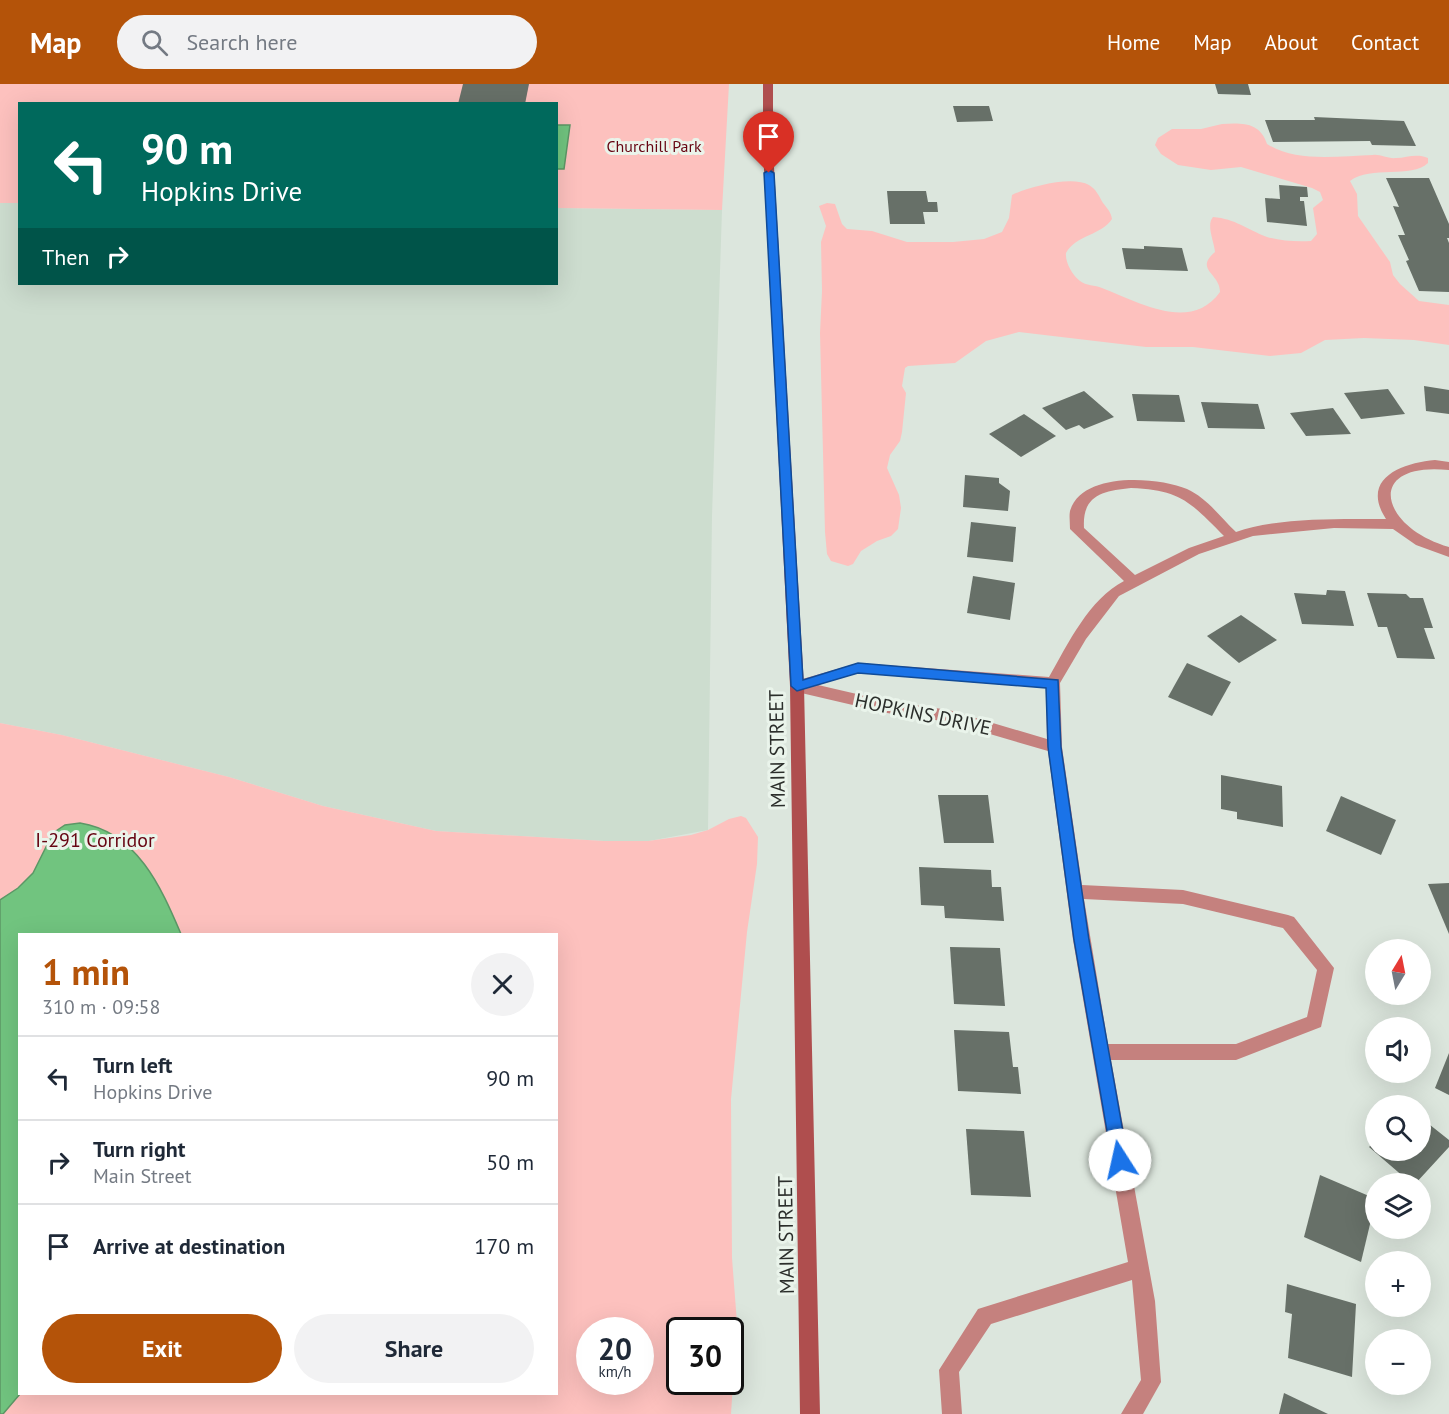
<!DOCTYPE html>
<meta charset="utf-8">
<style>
:root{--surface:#fff;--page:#f2f2f3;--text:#1f2937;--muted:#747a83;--line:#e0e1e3;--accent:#b45309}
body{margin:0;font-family:"PT Sans",sans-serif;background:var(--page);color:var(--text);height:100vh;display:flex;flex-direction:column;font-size:22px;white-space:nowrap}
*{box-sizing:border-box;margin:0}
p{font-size:20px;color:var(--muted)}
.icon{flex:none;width:33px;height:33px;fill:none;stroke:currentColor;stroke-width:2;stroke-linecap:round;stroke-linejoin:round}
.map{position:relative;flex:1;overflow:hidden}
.panel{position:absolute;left:18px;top:849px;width:540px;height:462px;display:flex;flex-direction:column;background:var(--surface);border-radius:0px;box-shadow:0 6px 24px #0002}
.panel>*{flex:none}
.guide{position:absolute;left:18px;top:18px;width:540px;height:183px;border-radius:0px;box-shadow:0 6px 24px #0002;background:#00695c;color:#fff;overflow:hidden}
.needle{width:39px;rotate:10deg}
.fabs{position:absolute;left:1365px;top:855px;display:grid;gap:12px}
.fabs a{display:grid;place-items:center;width:66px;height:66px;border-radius:50%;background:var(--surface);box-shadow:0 6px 24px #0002;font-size:30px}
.speed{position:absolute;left:576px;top:1233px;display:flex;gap:12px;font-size:30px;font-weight:700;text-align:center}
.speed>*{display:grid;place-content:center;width:78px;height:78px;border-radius:50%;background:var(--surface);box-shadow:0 6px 24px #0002;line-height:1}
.speed small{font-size:15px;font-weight:400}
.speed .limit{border:3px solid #111;border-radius:9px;background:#fff;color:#111}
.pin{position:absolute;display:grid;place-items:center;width:51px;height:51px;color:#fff;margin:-62px -26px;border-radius:50% 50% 50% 0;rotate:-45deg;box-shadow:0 0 6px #0007}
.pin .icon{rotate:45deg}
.me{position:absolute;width:66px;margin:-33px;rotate:350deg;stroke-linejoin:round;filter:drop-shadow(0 0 4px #0008)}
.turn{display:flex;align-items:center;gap:21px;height:126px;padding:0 24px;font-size:27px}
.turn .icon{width:78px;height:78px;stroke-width:2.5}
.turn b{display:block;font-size:42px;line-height:51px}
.then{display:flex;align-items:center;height:57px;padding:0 24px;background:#0003;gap:12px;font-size:22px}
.round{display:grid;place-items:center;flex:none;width:63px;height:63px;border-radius:32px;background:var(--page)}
.overview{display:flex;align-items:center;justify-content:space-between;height:102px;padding:0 24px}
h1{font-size:36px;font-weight:700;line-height:45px;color:var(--accent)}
.button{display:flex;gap:12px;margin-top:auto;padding:12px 24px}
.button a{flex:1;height:69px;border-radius:36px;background:var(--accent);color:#fff;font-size:24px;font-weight:700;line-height:69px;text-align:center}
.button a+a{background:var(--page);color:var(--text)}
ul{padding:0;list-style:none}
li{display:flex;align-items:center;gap:18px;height:84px;padding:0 24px;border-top:2px solid var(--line)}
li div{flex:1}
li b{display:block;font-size:22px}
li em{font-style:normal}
header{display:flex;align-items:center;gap:36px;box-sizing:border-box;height:84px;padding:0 30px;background:var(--accent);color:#fff}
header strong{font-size:28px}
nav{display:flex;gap:33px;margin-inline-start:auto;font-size:21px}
.search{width:420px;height:54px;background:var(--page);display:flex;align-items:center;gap:15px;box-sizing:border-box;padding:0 21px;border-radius:33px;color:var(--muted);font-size:22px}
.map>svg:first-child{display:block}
.built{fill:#cdddcf}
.green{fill:#fdc1be;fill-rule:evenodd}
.water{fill:#71c47f;stroke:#5c9766;stroke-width:1.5}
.building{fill:#677068}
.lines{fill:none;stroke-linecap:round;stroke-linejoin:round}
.minor{fill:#c5817e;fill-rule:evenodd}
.secondary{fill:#af4e4e;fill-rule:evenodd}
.route{fill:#1a73e8;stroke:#114b97;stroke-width:1.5}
.labels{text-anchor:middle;stroke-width:6;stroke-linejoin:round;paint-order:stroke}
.far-park-label{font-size:16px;fill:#660412;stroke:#eaf4eb}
.street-label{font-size:20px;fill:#2b2e2b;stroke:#eaf4eb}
.park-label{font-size:20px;fill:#660412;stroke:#eaf4eb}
</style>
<header>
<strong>Map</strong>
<div class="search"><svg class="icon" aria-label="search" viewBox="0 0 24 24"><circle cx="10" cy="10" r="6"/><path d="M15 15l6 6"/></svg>Search here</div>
<nav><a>Home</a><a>Map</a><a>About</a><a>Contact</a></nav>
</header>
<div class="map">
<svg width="1449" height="1330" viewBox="0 0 1449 1330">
<rect width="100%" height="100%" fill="#dce6dd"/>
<path class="built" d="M 0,119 L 19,119 L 20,200 L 556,200 L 557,124 L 722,126 L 712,432 L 708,746 L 649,757 L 604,757 L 436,747 L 323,722 L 229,693 L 62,651 L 0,639 Z"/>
<g class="green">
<path d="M 0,0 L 729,0 L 722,126 L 557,124 L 556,20 L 20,20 L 19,119 L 0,119 Z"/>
<path d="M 1222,40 C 1242,39 1260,38 1267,60 C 1296,79 1339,72 1373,71 C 1380,70 1388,75 1396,74 C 1407,74 1416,69 1428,74 L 1428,79 C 1411,95 1371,81 1350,97 L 1357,110 L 1358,132 L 1390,178 L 1393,191 L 1400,200 L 1419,217 L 1449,221 L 1449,261 L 1414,256 L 1364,254 L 1325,256 L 1301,269 L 1270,272 L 1193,263 L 1146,263 L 1019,248 L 986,257 L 955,279 L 908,282 L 905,284 L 902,302 L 906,309 L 902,348 L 900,357 L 890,371 L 887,384 L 899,411 L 901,424 L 898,445 L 891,452 L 877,457 L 861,467 L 853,480 L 848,482 L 831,477 L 827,470 L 825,448 L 820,249 L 822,207 L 821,158 L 826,142 L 819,122 L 827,119 L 835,120 L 842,140 L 847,145 L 872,147 L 907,158 L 953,158 L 984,155 L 1002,148 L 1009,134 L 1012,111 C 1028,103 1072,91 1089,101 C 1096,105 1099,112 1103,119 C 1107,124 1111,128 1112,135 C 1102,151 1076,151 1066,169 C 1065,178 1072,191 1080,197 C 1086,202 1095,201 1102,204 C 1138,218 1191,249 1220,208 C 1220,189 1194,186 1215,168 C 1214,157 1206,141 1213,133 C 1236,135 1246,145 1267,153 C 1280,157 1298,158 1311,157 L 1317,150 L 1313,124 L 1323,116 L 1320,108 L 1312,104 L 1241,83 L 1211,86 L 1178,81 L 1161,70 L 1155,61 L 1158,54 L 1172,45 L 1201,45 Z"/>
<path d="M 0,639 L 62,651 L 229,693 L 323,722 L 436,747 L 604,757 L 648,757 L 691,751 L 708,746 L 729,735 L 741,732 L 746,734 L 758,753 L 757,780 L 747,848 L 731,1015 L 732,1174 L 737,1239 L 731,1330 L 0,1330 ZM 20,850 L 556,850 L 556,1310 L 20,1310 ZM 590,1246 L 640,1246 L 640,1298 L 590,1298 ZM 680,1246 L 730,1246 L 730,1298 L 680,1298 Z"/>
</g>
<g class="water">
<path d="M 557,41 L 570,41 L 564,85 L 557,85 Z"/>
<path d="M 80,739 C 137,748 161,803 181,850 L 20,850 L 20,1310 L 3,1330 L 0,1330 L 0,816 L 18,804 L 33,789 L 53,749 L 65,741 Z"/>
</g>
<g class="building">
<path d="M 463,0 L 529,0 L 525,20 L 458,20 Z"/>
<path d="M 1215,0 L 1248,0 L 1251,11 L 1218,10 Z"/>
<path d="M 953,22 L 989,22 L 993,37 L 957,38 Z"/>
<path d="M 1314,33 L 1404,37 L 1416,62 L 1372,61 L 1370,57 L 1273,58 L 1265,36 L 1315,36 Z"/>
<path d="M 1386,94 L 1429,94 L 1449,140 L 1449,154 L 1447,154 L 1449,159 L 1449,208 L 1419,207 L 1406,177 L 1409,176 L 1398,151 L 1405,151 L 1393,122 L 1399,123 Z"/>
<path d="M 1279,101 L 1307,103 L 1308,113 L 1300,113 L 1300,117 L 1304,117 L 1307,142 L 1267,138 L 1265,114 L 1280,115 Z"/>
<path d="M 887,107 L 926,107 L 928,118 L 937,118 L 938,128 L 923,128 L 925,140 L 890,140 Z"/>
<path d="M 1144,162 L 1182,164 L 1188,187 L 1126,185 L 1122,164 L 1144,165 Z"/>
<path d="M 1424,302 L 1449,306 L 1449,330 L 1426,327 Z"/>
<path d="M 1388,305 L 1405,330 L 1361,335 L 1344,309 Z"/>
<path d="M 1084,307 L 1114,333 L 1084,345 L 1079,341 L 1066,346 L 1042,324 Z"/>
<path d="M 1132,310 L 1179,311 L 1185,338 L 1137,337 Z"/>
<path d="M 1201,318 L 1258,320 L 1265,345 L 1208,344 Z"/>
<path d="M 1333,324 L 1351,350 L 1306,352 L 1290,329 Z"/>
<path d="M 1024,330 L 1056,352 L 1021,373 L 989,350 Z"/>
<path d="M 965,391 L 999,394 L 999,399 L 1010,407 L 1008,427 L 963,423 Z"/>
<path d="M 971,438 L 1016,443 L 1013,478 L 967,473 Z"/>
<path d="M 973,492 L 1015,499 L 1010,536 L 967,529 Z"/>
<path d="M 1327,506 L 1345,507 L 1354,542 L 1302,540 L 1294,509 L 1326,511 Z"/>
<path d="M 1367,509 L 1406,510 L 1410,514 L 1423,514 L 1433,544 L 1424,544 L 1435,575 L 1397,574 L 1387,543 L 1378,543 Z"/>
<path d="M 1241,531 L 1277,556 L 1239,579 L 1207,552 Z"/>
<path d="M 1187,579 L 1231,598 L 1212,632 L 1168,613 Z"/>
<path d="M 1221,691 L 1282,702 L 1283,743 L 1237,735 L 1237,728 L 1221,725 Z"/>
<path d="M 938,711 L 988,711 L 994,759 L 944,759 Z"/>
<path d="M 1341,712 L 1396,736 L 1381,771 L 1326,747 Z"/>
<path d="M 919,783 L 991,786 L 992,803 L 1001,803 L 1004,837 L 945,834 L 944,822 L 921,821 Z"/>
<path d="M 1449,799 L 1449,850 L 1428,800 Z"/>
<path d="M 950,863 L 1000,864 L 1005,922 L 954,920 Z"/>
<path d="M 954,946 L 1009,948 L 1013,983 L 1018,983 L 1021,1010 L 958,1007 Z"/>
<path d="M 1449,969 L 1449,1011 L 1435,1004 Z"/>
<path d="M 1420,1033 L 1449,1056 L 1449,1063 L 1415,1100 L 1412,1100 L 1369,1063 L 1376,1056 L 1376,1066 L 1420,1066 Z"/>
<path d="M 966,1045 L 1024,1047 L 1031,1113 L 971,1111 Z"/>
<path d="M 1320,1091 L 1376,1115 L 1361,1178 L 1304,1153 Z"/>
<path d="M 1287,1200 L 1356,1220 L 1352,1293 L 1288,1274 L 1292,1230 L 1285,1228 Z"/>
<path d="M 1284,1309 L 1328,1330 L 1279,1330 Z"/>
</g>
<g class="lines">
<path class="minor" d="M 1435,376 L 1449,378 L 1449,386 C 1364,377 1379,443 1449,463 L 1449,473 L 1416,461 L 1393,445 L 1334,444 L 1253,452 L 1199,470 L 1119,512 L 1086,555 L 1060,599 L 1062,663 L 1082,801 L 1183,806 L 1288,831 L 1294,833 L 1334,884 L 1321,943 L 1236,976 L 1111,976 L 1155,1217 L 1161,1298 L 1143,1330 L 1121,1330 L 1141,1296 L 1132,1196 L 991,1240 L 959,1288 L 962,1330 L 942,1330 L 939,1286 L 978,1225 L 1128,1178 L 1073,856 L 1048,667 L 949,638 L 887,629 L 797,608 L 792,606 L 790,602 L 792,598 L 858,579 L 1049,593 C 1068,560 1089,515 1124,497 L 1070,445 C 1070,439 1069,432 1070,427 C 1082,387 1158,393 1187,405 C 1207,414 1220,433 1236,448 C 1279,433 1340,435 1386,435 C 1360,395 1401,379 1435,376 ZM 1131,404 C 1181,406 1190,418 1224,452 L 1189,464 L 1135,491 L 1084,444 C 1082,411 1103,407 1131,404 ZM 858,589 L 1046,604 L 1047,655 L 949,626 L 887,617 L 818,601 ZM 1084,815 L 1183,820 L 1283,844 L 1317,886 L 1307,933 L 1236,960 L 1108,960 Z"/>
<path class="secondary" d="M 763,0 L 773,0 L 773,66 L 804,602 L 820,1330 L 800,1330 L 790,602 L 763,66 Z"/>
</g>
<path class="route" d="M 769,86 L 774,89 L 803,596 L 858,579 L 1058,596 L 1061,663 L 1089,856 L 1128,1076 L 1126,1082 L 1120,1084 L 1114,1082 L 1112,1076 L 1074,856 L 1048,663 L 1046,604 L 858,589 L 797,607 L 791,602 L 764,89 Z"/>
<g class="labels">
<g class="far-park-label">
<text x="654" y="68">Churchill Park</text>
</g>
<g class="street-label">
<text transform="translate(923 630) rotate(12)" y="7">HOPKINS DRIVE</text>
<text transform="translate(777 665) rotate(-91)" y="7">MAIN STREET</text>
<text transform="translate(786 1151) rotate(-91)" y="7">MAIN STREET</text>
</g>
<g class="park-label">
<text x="95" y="763">I-291 Corridor</text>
</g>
</g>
</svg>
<div class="fabs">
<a><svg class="needle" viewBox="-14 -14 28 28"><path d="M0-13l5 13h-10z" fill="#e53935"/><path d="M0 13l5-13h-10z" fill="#747a83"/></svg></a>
<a><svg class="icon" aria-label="sound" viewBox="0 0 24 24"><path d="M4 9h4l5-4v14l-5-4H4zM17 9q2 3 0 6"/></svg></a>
<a><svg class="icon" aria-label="search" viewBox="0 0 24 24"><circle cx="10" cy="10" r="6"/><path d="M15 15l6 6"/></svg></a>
<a><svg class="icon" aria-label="layers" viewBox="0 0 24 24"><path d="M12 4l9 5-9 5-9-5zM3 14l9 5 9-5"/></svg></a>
<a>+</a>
<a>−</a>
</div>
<div class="speed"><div>20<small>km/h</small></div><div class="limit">30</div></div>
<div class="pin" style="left:769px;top:89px;background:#d93025"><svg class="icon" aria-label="arrive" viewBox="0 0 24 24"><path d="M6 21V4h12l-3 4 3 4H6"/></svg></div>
<svg class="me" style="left:1120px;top:1076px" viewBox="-20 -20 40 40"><circle r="19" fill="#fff"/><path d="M0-13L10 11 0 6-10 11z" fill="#1a73e8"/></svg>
<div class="guide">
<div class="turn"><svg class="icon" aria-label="left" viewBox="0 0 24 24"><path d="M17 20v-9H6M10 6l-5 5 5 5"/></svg><div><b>90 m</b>Hopkins Drive</div></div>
<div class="then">Then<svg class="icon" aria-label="right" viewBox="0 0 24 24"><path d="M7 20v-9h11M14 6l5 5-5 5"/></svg></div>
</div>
<section class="panel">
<div class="overview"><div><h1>1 min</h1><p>310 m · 09:58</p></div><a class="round"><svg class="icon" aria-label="close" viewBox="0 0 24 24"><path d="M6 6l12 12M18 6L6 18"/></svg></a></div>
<ul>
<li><svg class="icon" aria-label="left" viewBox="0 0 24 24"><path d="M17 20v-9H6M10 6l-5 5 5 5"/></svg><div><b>Turn left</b><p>Hopkins Drive</p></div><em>90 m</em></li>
<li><svg class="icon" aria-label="right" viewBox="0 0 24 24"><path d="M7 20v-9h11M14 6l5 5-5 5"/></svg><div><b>Turn right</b><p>Main Street</p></div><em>50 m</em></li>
<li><svg class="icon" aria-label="arrive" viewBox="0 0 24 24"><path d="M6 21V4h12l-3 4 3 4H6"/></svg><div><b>Arrive at destination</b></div><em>170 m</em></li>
</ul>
<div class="button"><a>Exit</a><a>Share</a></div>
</section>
</div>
